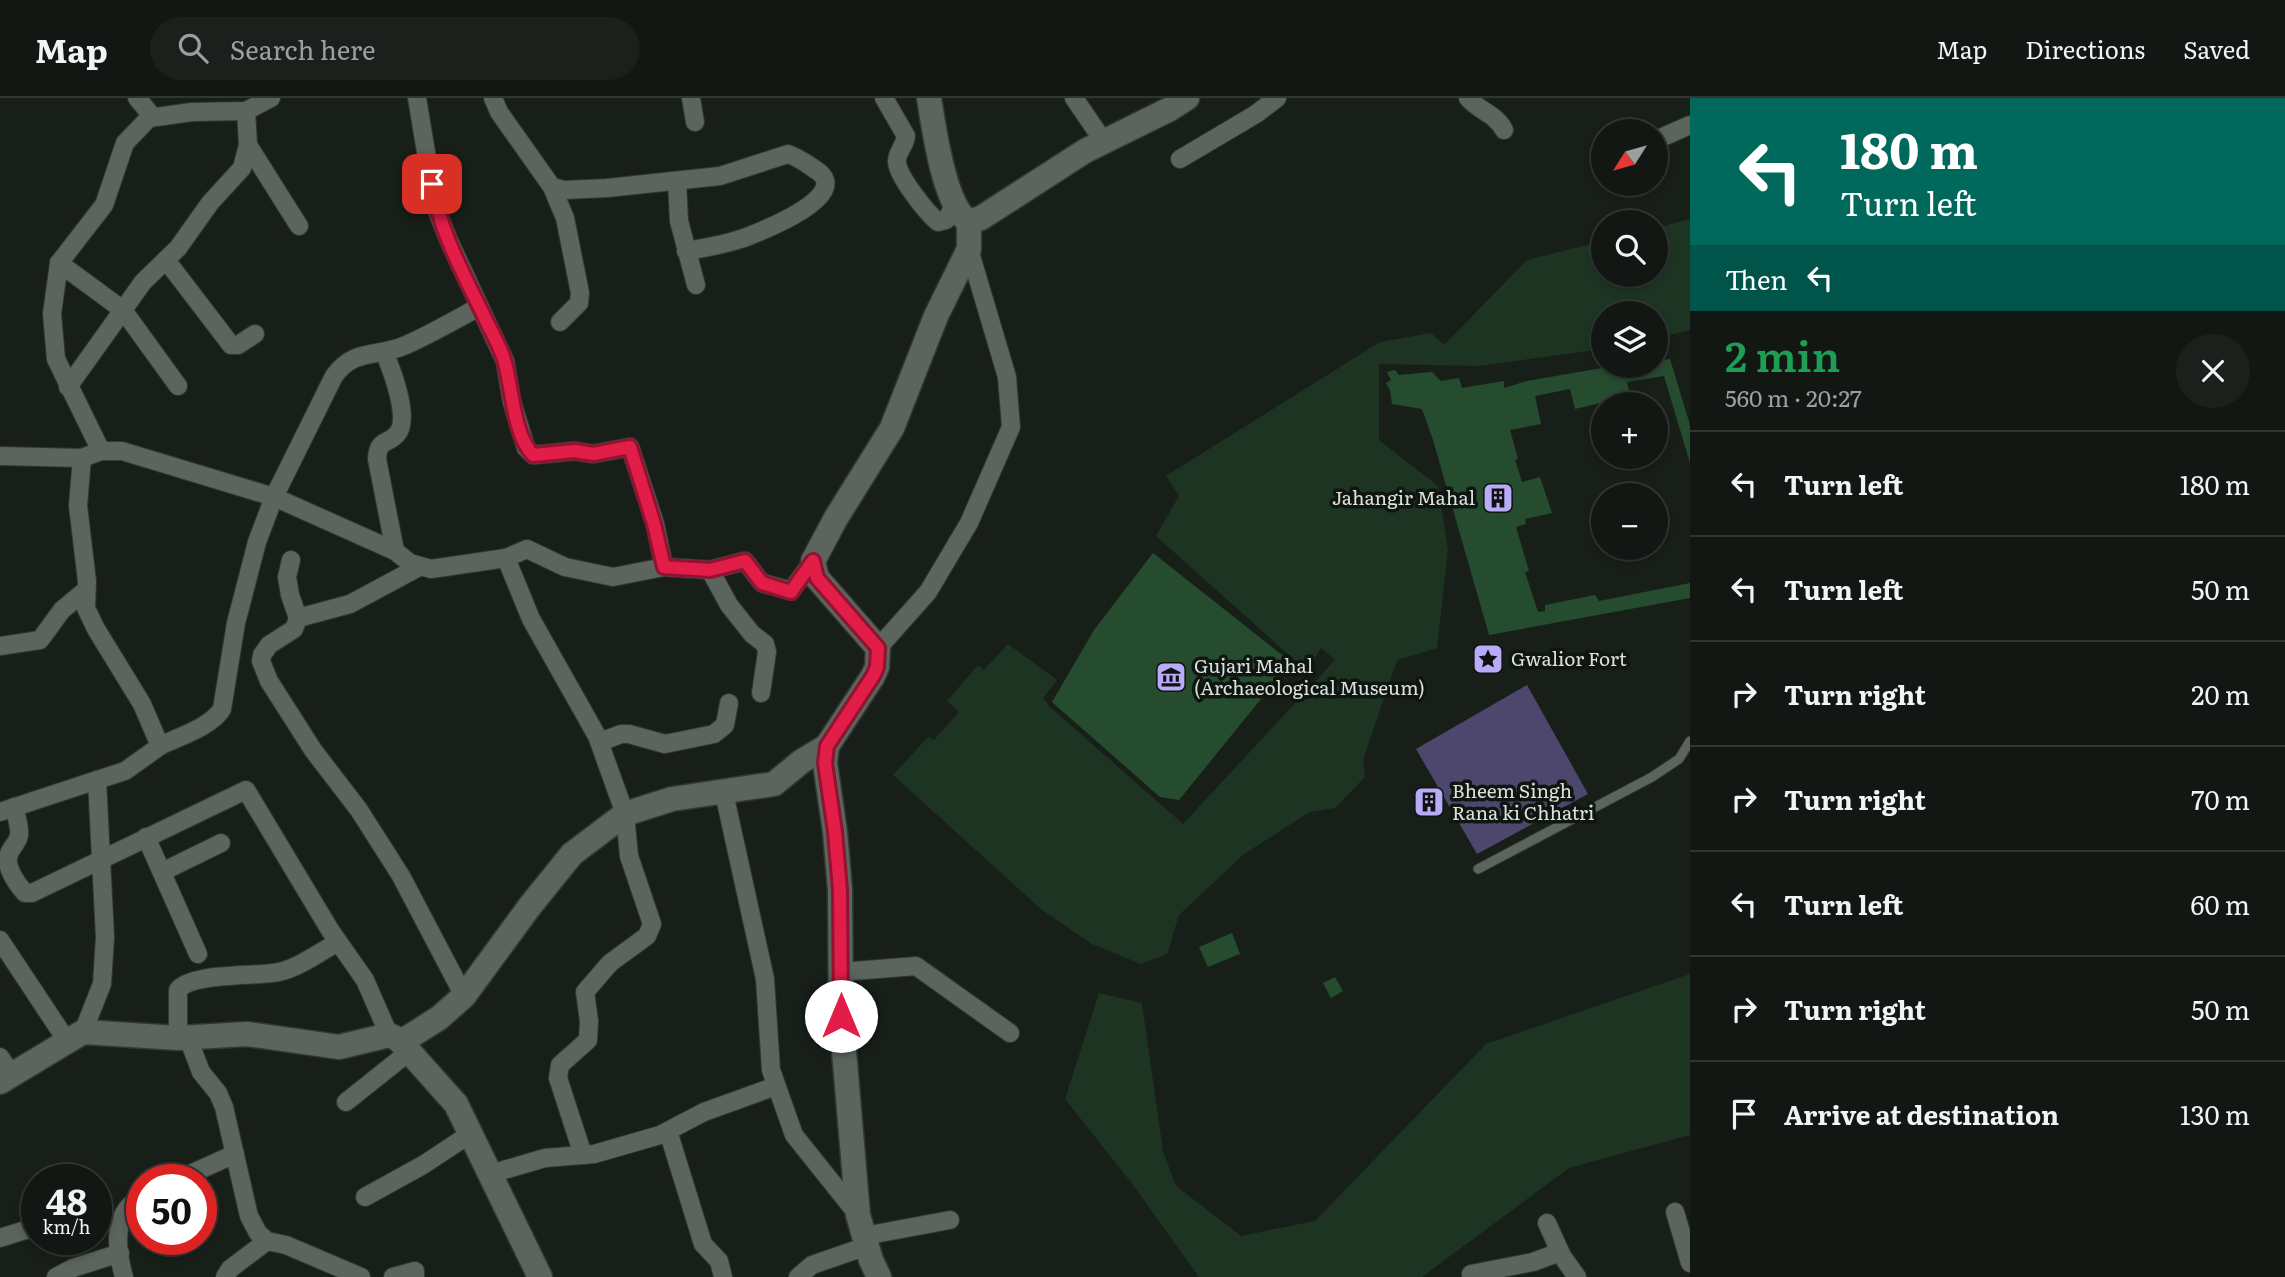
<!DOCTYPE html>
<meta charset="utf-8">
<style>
:root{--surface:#121713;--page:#1b201c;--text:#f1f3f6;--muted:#9c9fa0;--line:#313633}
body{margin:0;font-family:Literata,serif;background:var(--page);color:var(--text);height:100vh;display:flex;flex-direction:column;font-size:26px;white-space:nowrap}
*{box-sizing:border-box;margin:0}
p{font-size:23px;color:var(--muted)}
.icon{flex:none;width:38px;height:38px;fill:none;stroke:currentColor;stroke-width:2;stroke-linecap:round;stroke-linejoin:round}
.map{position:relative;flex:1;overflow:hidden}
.side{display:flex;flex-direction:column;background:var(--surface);width:595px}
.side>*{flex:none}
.banner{background:#00695c;color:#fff;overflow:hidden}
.needle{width:46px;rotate:233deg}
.controls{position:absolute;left:1591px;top:21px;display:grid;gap:14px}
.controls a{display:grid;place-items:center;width:77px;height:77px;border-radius:50%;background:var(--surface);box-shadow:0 4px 10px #0003,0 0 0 2px var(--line);font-size:35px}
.speed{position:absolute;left:21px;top:1066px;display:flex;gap:14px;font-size:35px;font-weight:700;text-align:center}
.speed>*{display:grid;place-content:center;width:91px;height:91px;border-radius:50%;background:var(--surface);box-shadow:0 4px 10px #0003,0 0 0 2px var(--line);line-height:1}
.speed small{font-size:18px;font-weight:400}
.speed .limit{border:10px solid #d22;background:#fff;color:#111}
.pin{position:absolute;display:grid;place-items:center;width:60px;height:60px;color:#fff;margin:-30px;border-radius:14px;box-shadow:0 4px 10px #0006}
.me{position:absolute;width:77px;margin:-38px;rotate:0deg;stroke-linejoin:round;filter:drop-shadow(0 0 5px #0008)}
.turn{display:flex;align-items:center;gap:24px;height:147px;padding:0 35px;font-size:32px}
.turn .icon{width:91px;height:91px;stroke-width:2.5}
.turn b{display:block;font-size:49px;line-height:60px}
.then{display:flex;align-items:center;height:66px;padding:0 35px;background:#0003;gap:14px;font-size:26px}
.round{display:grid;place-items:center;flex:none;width:74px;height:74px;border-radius:37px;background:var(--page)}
.head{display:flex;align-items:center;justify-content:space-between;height:119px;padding:0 35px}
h1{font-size:42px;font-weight:600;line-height:52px;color:#1e9e55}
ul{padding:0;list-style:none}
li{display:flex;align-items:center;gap:21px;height:105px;padding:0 35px;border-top:2px solid var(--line)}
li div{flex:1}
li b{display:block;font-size:26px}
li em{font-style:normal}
header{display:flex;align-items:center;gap:42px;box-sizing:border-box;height:98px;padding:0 35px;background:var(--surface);border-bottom:2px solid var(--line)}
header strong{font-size:33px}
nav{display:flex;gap:38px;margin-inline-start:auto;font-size:24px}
.search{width:490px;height:63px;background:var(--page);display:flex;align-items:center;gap:18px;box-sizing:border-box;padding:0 24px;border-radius:38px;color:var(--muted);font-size:26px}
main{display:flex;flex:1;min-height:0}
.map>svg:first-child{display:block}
.green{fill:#1d3423}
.water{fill:#4d466d}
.building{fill:#264c30}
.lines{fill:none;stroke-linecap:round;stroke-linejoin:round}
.lane-casing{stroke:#333834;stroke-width:11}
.street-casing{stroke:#333834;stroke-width:20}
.secondary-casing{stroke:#333834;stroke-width:27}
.lane{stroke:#5b645d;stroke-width:9}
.street{stroke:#5b645d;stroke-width:18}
.secondary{stroke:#5b645d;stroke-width:24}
.route-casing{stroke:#92132f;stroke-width:18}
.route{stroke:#e11d48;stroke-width:12}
.labels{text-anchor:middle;stroke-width:7;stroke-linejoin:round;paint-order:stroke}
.poi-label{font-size:19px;fill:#dbe0dc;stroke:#0f1610;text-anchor:start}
</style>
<header>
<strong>Map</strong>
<div class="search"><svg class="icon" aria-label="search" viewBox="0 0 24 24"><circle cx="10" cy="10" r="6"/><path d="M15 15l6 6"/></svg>Search here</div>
<nav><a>Map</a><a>Directions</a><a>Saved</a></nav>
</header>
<main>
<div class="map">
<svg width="1690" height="1179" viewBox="0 0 1690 1179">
<rect width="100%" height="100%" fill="#181f19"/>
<g class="green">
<path d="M 1690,121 L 1690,232 L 1656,240 L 1656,215 L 1603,215 L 1603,251 L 1478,268 L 1379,266 L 1379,342 L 1438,388 L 1448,452 L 1437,550 L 1397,562 L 1363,662 L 1365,679 L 1335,710 L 1310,714 L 1244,756 L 1179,817 L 1167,856 L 1141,866 L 1092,846 L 1042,812 L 893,677 L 928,639 L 934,642 L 959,614 L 947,603 L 978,567 L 984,572 L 1008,546 L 1057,582 L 1043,600 L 1050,609 L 1183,726 L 1335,562 L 1321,550 L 1307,573 L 1156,438 L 1179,398 L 1166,378 L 1380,244 L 1431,235 L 1444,247 L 1527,162 L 1603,143 L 1603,177 L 1656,177 L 1656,130 Z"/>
<path d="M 1690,876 L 1690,1037 L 1569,1070 L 1422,1179 L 1199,1179 L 1130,1083 L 1065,1001 L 1099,895 L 1142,905 L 1163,1053 L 1176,1088 L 1241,1138 L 1315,1123 L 1486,946 Z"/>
</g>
<path class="water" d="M 1527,587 L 1588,696 L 1477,756 L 1416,651 Z"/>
<g class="building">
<path d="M 1670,261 L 1690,327 L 1690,365 L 1664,278 L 1627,284 L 1630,298 L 1575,311 L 1570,291 L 1535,298 L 1541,326 L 1510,332 L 1518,361 L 1515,362 L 1522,384 L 1540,379 L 1552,415 L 1525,421 L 1526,426 L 1516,429 L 1529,473 L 1525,474 L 1538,514 L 1545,513 L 1545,507 L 1595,497 L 1599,503 L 1690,485 L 1690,500 L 1489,537 L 1433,342 L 1422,311 L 1392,306 L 1390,292 L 1386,285 L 1391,282 L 1387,274 L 1395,272 L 1399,277 L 1432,274 L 1441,283 L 1459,280 L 1462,290 L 1504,283 L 1504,290 L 1527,283 L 1602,270 L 1656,268 L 1656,263 Z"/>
<path d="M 1153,455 L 1291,564 L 1179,702 L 1160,699 L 1052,604 L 1094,532 Z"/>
<path d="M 1432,692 L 1442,706 L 1427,717 L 1416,702 Z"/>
<path d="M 1232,835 L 1240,856 L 1208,869 L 1199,849 Z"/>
<path d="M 1335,879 L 1343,893 L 1331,900 L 1323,885 Z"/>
</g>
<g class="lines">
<g class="lane-casing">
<path id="lane" d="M 1478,771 L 1652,679 L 1679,661 L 1690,643"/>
</g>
<g class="street-casing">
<g id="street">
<path d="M 137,0 L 153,19"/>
<path d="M 417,0 L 435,108 L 449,143 L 505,263 L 512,304 L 526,350 L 533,357 L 575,353 L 593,356 L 630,349 L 655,426 L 664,469 L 613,479 L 565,469 L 527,451 L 506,460"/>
<path d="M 493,0 L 499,14 L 552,89 L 564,92 L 607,90 L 720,78 L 788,56 C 798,59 807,66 816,72 C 855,97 762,133 744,140 C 726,146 705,150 686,153"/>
<path d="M 691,0 L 695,24"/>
<path d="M 884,0 L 906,38 C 905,48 896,55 897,64 C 898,79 927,115 938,124 L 946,122 L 954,108"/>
<path d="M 1074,0 L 1104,44"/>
<path d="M 1468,0 C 1479,13 1496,16 1504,32"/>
<path d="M 1656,42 L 1690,27"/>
<path d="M 248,47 L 299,128"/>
<path d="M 1180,61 L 1256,16 L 1277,0"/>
<path d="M 677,83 L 679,123 L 696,187"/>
<path d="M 552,89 L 565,120 L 580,195 L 579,205 L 560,224"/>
<path d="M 166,162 L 231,247 L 238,247 L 255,236"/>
<path d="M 59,165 L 123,212 L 178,288"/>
<path d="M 384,254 C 391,270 411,321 397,336 C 388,347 378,340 377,361 L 395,453"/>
<path d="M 68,289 L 143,184 L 178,150 L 210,105 L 242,70 L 248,47 L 246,13"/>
<path d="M 101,353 L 56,261 L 52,216 L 59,165 L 104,107 L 125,45 L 149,20 L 192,14 L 246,13 L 271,0"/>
<path d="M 0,358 L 82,360 L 101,353 L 122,353 L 274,399 L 395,453 L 410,465 L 431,471 L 506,460 L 531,521 L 597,638 L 625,716 L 629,758 L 652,826 L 647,838 L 610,865 L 585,894 L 589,923 L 588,942 L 560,967 L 558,980 L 583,1057"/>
<path d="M 82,360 L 78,408 L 87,483 L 86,510 L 96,531 L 142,606 L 160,648 L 125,673 L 97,682 L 105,839 L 102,886 L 83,934"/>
<path d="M 291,462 L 287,479 L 290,497 L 298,520 L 294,531 L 269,547 L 262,557 L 261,563 L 269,583 L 313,652 L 359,712 L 401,778 L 464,898"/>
<path d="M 664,469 L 710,472 L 745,463 L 762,485 L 791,493 L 813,463"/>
<path d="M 710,472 L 729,507 L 752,536 L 765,546 L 767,554 L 761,595"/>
<path d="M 298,520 L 350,506 L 419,469"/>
<path d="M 0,548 L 40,542 L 62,512 L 86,492"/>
<path d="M 878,550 L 928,494 L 969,425 L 1011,329 L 1007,279 L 969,151"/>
<path d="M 600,644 L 621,636 L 629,636 L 665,646 L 714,636 L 725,627 L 729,605"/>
<path d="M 160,648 C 178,639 211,629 222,611 L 236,525 L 257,444 L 274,399 L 334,278 C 355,249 378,260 406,247 C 431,236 455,222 479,209"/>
<path d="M 724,695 L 765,881 L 771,972 L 794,1037 L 858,1117"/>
<path d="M 14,709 C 16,718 20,728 19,737 C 18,745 11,749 9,756 C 4,768 17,786 25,795 L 32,795 L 246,692 L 330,832 L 365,882 L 389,937"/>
<path d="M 0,714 L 97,682"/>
<path d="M 146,739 L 198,856"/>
<path d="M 162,774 L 221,745"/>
<path d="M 0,842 L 67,943"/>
<path d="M 841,874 L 916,868 L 1010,935"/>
<path d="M 178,940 L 178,892 C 192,874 257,879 279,874 C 300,869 320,854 338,844"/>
<path d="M 188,940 L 201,974 L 218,995 L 224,1009 L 249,1118 L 258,1135 L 267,1143 L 286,1147 L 361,1179"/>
<path d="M 0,959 L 12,977"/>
<path d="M 346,1004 L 410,953"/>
<path d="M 668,1033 L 703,1146 L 719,1163 L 723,1179"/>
<path d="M 490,1076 L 545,1060 L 594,1056 L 660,1037 L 704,1014 L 776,988"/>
<path d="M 177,1082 L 235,1056"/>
<path d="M 365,1099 L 423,1067 L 470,1036"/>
<path d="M 1675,1114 L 1690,1165"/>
<path d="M 1547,1125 L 1562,1158 L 1577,1179"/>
<path d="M 864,1138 L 950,1122"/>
<path d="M 0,1140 L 32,1130"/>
<path d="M 1471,1176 L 1533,1164 L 1560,1154"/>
<path d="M 56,1179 L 73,1170 L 120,1155"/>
<path d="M 124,1179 C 116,1151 111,1114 142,1099"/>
<path d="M 225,1179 L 230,1171 L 267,1143"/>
<path d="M 393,1179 L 415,1173 L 415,1179"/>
<path d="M 798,1179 L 812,1167 L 867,1148"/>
</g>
</g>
<g class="secondary-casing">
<g id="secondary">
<path d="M 929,0 C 934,30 944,108 969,124"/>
<path d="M 969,124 L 981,120 L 1085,53 L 1170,11 L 1187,0"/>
<path d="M 401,944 L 439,920 L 464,898 L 530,808 L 572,756 L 625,716 L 672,701 L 774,686 L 802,663 L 827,648"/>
<path d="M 0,984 L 83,934 L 178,940 L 247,936 L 339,949 L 389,937 L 398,941 L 456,1006 L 540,1179"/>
<path d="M 879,1179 L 871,1162 L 858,1117 L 841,918 L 840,792 L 835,734 L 825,665 L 827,648 L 873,578 L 877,569 L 878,550 L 817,480 L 813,463 L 836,420 L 892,330 L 936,218 L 969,151 L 969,124"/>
</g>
</g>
<use href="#lane" class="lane"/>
<use href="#street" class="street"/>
<use href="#secondary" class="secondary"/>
</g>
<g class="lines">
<g class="route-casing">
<path id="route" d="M 432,86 C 439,131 463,175 483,216 C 490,232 501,249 505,265 C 512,291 514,338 533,357 L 575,353 L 593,356 L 630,349 L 654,426 L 664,469 L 710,472 L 745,463 L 762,485 L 791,494 L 813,463 L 817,480 L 878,550 L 877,569 L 873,578 L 827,648 L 825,665 L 835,734 L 840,792 L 841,918"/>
</g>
<use href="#route" class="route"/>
</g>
<defs>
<g id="building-square" transform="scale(1.575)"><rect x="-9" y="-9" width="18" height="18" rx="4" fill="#b8abf7" stroke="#0f1610"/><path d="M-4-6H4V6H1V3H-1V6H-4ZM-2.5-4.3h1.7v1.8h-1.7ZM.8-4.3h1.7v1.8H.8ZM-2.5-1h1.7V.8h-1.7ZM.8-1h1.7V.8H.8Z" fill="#111"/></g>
<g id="sight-square" transform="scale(1.575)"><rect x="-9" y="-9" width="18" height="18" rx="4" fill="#b8abf7" stroke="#0f1610"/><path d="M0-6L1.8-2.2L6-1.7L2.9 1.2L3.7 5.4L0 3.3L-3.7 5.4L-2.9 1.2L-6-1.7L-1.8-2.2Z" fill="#111"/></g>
<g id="museum-square" transform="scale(1.575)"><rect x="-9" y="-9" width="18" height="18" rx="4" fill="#b8abf7" stroke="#0f1610"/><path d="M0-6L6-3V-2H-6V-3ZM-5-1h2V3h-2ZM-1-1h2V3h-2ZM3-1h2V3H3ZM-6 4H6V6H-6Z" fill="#111"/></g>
</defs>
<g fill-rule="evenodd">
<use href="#building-square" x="1498" y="400"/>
<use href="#sight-square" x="1488" y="561"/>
<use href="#museum-square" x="1171" y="579"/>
<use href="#building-square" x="1429" y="704"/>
</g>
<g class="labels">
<g class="poi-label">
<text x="1475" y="407" text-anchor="end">Jahangir Mahal</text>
<text x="1511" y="568">Gwalior Fort</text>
<text x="1194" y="575">Gujari Mahal<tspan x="1194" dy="22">(Archaeological Museum)</tspan></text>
<text x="1452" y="700">Bheem Singh<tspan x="1452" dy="22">Rana ki Chhatri</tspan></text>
</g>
</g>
</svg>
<div class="controls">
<a><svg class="needle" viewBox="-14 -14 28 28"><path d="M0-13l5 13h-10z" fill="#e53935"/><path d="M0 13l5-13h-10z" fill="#9c9fa0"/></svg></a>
<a><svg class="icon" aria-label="search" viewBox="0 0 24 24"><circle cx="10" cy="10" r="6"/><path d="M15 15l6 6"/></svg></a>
<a><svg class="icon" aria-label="layers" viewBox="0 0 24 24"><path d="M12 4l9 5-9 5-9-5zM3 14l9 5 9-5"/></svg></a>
<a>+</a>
<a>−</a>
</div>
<div class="speed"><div>48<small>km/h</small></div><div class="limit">50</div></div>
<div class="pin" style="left:432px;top:86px;background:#d93025"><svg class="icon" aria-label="arrive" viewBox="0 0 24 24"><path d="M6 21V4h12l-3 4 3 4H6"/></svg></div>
<svg class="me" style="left:841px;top:918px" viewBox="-20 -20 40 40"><circle r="19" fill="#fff"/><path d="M0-13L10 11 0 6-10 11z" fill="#e11d48"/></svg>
</div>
<section class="side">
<div class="banner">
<div class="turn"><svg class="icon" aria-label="left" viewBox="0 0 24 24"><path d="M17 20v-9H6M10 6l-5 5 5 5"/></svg><div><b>180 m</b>Turn left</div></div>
<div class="then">Then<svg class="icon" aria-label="left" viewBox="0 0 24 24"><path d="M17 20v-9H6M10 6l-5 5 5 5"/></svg></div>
</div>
<div class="head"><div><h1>2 min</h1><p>560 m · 20:27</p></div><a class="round"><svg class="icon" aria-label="close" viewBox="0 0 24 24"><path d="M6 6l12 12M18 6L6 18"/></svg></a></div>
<ul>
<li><svg class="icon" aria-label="left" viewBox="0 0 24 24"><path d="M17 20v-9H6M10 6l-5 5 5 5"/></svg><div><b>Turn left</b></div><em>180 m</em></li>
<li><svg class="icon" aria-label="left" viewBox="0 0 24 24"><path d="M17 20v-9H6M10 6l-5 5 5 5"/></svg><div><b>Turn left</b></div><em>50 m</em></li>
<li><svg class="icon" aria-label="right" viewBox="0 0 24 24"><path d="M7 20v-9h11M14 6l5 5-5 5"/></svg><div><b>Turn right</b></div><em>20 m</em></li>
<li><svg class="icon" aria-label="right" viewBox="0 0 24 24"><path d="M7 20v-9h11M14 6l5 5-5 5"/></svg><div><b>Turn right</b></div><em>70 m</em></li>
<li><svg class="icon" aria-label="left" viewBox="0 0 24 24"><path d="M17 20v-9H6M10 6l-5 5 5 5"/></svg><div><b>Turn left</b></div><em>60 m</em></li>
<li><svg class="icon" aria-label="right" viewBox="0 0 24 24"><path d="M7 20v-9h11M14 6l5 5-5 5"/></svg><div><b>Turn right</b></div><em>50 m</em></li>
<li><svg class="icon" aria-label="arrive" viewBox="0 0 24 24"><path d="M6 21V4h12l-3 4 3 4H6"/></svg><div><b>Arrive at destination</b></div><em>130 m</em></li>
</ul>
</section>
</main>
